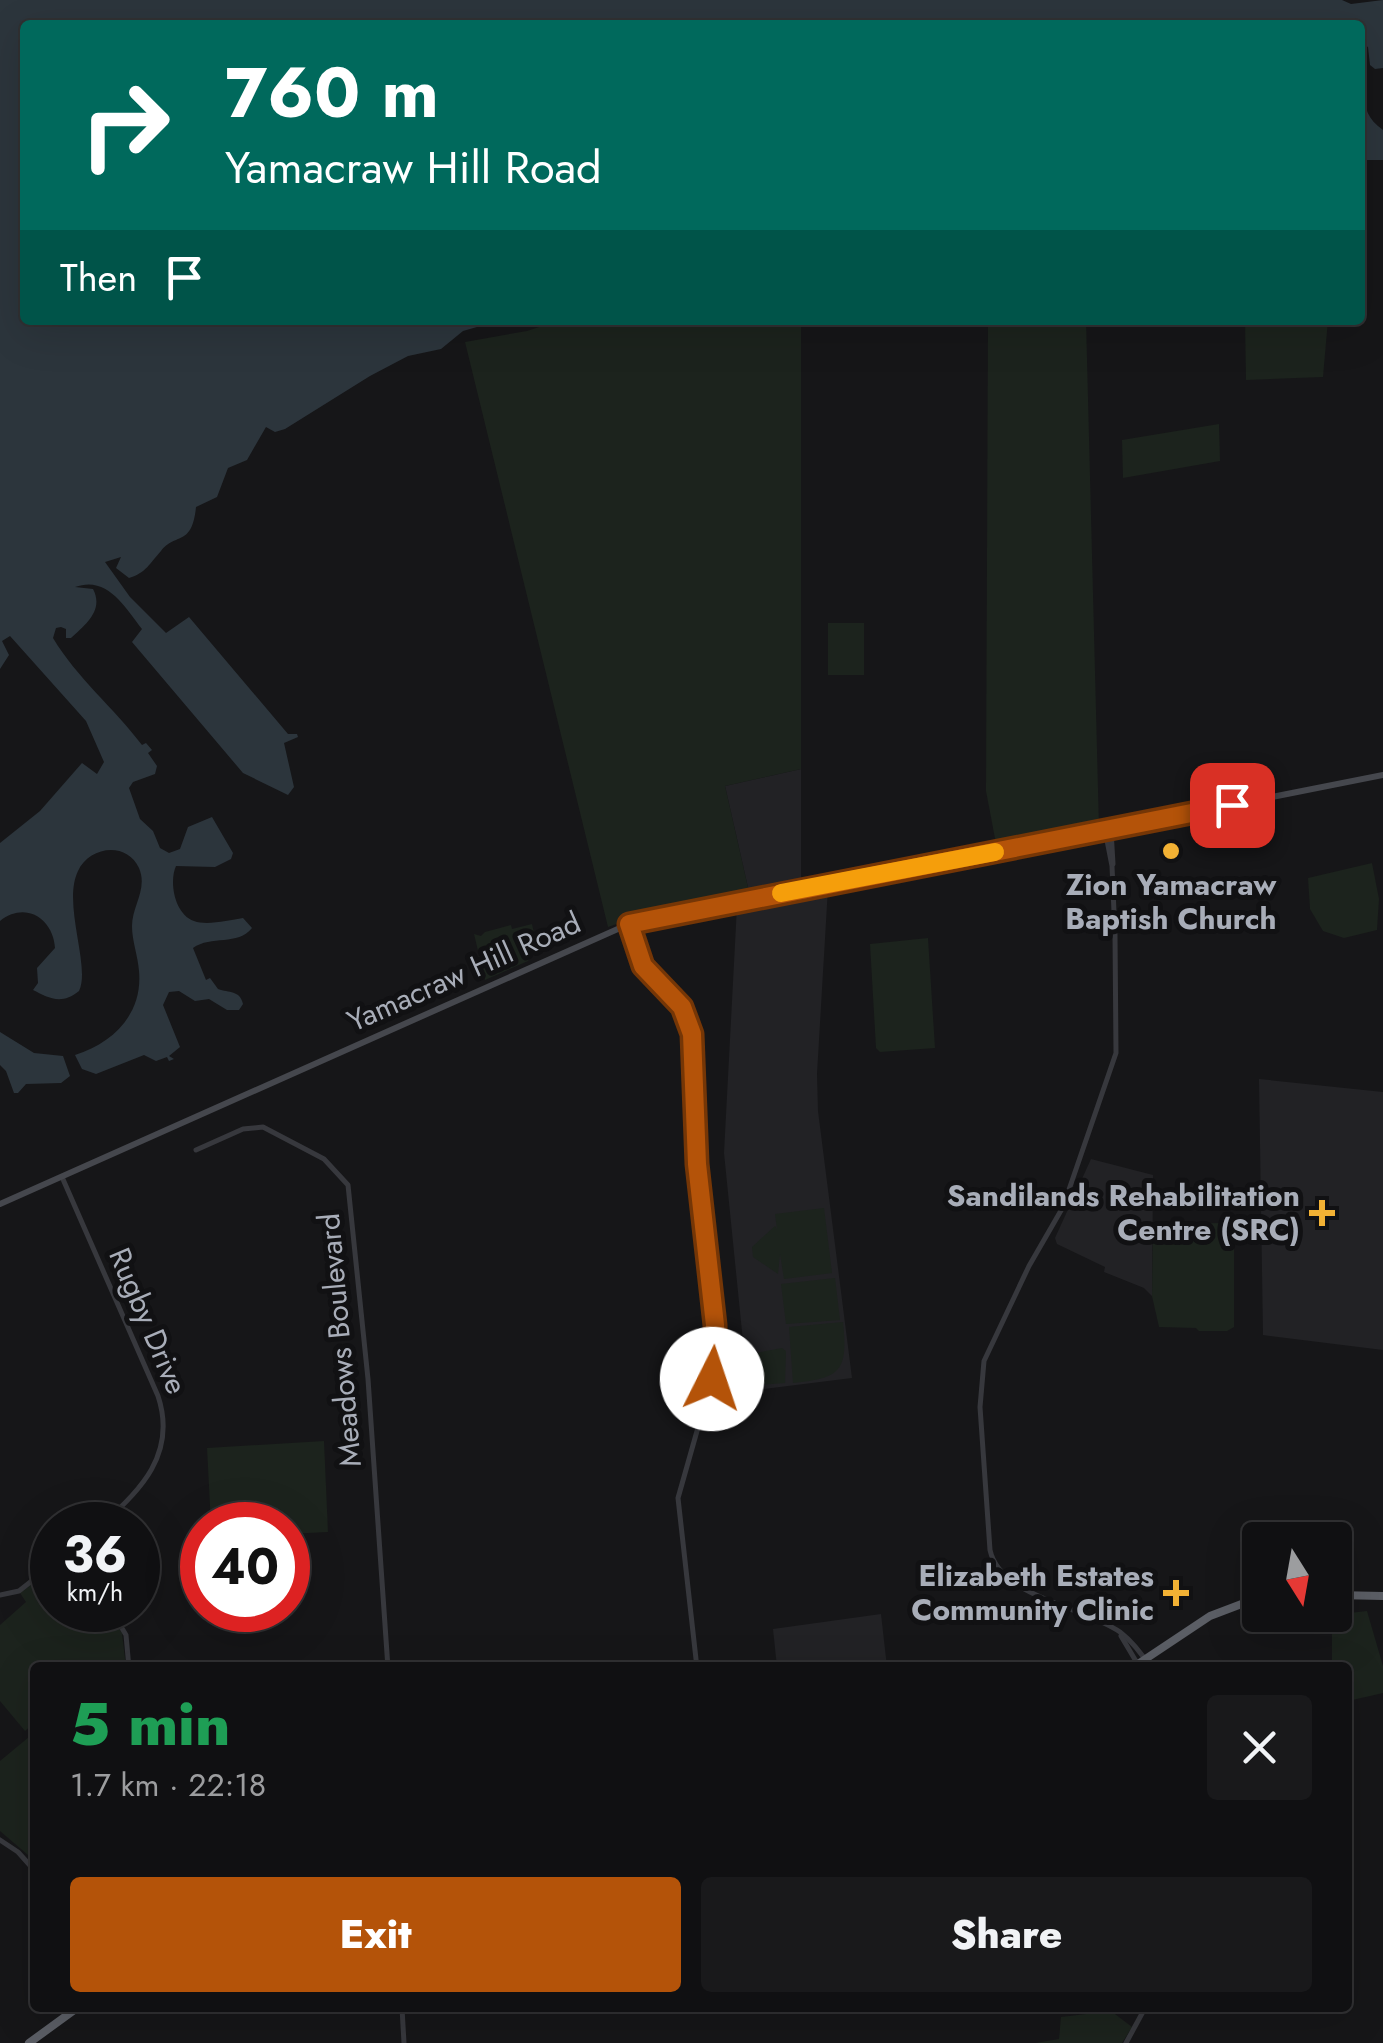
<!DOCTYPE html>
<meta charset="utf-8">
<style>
:root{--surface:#101012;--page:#19191b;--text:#f1f3f6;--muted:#9c9d9f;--line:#303032;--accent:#b45309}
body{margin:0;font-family:Jost,sans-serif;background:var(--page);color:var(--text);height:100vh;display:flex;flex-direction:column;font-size:38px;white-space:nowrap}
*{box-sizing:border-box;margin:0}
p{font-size:32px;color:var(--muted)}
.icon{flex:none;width:55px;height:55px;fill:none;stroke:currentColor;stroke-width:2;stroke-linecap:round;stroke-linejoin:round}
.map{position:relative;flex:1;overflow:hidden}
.side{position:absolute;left:30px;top:1662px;width:1322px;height:350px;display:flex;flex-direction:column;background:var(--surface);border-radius:10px;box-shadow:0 10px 40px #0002,0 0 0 2px var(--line)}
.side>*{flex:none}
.top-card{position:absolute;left:20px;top:20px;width:1345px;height:305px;border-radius:10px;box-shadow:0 10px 40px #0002,0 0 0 2px var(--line);background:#00695c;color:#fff;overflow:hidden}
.needle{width:65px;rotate:169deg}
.controls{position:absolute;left:1242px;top:1522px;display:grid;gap:20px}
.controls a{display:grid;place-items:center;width:110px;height:110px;border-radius:10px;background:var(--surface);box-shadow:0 10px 40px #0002,0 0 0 2px var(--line);font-size:50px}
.speed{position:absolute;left:30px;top:1502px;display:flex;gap:20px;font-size:50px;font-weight:700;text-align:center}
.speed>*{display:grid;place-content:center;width:130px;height:130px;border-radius:50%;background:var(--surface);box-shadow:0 10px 40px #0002,0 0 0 2px var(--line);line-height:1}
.speed small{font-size:25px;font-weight:400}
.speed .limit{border:15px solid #d22;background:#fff;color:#111}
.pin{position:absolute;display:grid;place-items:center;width:85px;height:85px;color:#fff;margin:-42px;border-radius:20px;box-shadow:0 5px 15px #0006}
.me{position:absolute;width:110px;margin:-55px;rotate:4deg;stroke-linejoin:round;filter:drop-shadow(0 0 8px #0008)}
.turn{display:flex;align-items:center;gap:35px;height:210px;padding:0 40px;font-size:45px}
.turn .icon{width:130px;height:130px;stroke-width:2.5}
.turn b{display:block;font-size:70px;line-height:85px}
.then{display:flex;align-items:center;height:95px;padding:0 40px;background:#0003;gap:20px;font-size:38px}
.round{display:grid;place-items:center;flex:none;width:105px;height:105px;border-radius:10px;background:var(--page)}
.summary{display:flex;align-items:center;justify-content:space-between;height:170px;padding:0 40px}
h1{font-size:60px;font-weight:800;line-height:75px;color:#1e9e55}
.button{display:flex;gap:20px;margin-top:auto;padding:20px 40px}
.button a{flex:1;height:115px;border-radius:10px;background:var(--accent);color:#fff;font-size:40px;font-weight:800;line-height:115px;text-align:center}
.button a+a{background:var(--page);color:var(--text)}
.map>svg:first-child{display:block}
.built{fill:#222225}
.green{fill:#1c231d}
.water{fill:#2c353c}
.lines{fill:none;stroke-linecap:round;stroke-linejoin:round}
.tertiary{stroke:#37383d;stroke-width:5}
.secondary{stroke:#45474d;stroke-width:6}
.trunk{stroke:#5b5e65;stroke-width:8}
.route-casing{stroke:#753606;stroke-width:25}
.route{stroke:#b45309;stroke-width:18}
.slow{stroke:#f59e0b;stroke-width:18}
.poi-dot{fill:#f2b134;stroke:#111113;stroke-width:4}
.labels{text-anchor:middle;stroke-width:10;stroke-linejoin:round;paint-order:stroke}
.poi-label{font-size:30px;font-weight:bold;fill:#a8adb8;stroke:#111113;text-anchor:end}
.street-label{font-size:30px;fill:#a8adb8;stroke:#111113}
</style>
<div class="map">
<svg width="1383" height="2043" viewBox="0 0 1383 2043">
<rect width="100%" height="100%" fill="#161618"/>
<g class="built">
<path d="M 801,769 L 801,881 L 749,892 L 725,786 Z"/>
<path d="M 828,888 L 817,1074 L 818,1111 L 852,1378 L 748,1391 L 724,1153 L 737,906 Z"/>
<path d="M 1259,1079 L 1383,1092 L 1383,1350 L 1263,1335 Z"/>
<path d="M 1091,1159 L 1153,1175 L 1152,1296 L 1144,1288 L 1104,1272 L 1105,1267 L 1057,1244 L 1055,1238 Z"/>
<path d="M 881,1614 L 887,1667 L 777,1667 L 773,1629 Z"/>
</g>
<g class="green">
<path d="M 560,320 L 801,320 L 801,769 L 725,786 L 749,892 L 637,917 L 608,927 L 465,342 L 527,331 Z"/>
<path d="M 988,320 L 1086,320 L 1099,828 L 997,849 L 986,791 Z"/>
<path d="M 1245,320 L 1328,320 L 1323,377 L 1246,380 Z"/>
<path d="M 1219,424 L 1220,461 L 1123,478 L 1122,440 Z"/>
<rect x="828" y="623" width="36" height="52"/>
<path d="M 1372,863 L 1379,899 L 1377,930 L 1344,938 L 1323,931 L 1310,909 L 1308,878 Z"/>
<path d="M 532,924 L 534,933 L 530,935 L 534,952 L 528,961 L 485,980 L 474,934 L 481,936 L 485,932 L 511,925 L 512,929 Z"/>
<path d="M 928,938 L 935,1048 L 880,1052 L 876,1048 L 870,944 Z"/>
<path d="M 824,1208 L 832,1273 L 784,1279 L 780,1254 L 778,1274 L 753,1257 L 752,1247 L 775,1226 L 777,1229 L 775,1214 Z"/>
<path d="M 1226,1223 L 1232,1225 L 1234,1231 L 1234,1327 L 1227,1331 L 1199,1331 L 1196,1328 L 1159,1327 L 1152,1296 L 1153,1224 Z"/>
<path d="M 835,1278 L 840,1320 L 786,1324 L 781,1284 Z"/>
<path d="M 843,1322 C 848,1371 841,1378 793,1383 L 789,1327 Z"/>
<path d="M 782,1348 L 786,1351 L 785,1383 L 760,1385 L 750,1374 L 751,1354 Z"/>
<path d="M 324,1441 L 328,1532 L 288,1534 L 288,1525 L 211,1525 L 207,1448 Z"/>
<path d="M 52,1570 L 52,1610 L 105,1610 L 122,1633 L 126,1667 L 35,1668 L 35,1722 L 25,1731 L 0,1701 L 0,1625 L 26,1602 L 20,1593 Z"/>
<path d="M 1367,1611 L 1383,1666 L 1383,1693 L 1348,1701 L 1348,1668 L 1332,1667 L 1332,1615 Z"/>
<path d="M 29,1737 L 35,1744 L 35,1834 L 28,1855 L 0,1831 L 0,1761 Z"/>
<path d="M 1111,2011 L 1132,2027 L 1122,2043 L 1035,2043 L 1059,2039 L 1061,2017 Z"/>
</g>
<g class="water">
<path d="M 0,0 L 1342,0 L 1351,4 L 1383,0 L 1383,68 L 1375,69 L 1370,65 L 1368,47 L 1360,43 L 1360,25 L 25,25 L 25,320 L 539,320 L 484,325 L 463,331 L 441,349 L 408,356 L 370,376 L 285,429 L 275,432 L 266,427 L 247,460 L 228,468 L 217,497 L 196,507 C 192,547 176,532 161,551 C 150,563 146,573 129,578 L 116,568 L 121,557 L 105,562 L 130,597 L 166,633 L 189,617 L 288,734 L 297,734 L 298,737 L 284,743 L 294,787 L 288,795 L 243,773 L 132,642 L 142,629 C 125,607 107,575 75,587 L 93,589 C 104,610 86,624 71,638 L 66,638 L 66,629 L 61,627 L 56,628 L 53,638 C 77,678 114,708 142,745 L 146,743 L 152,750 L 148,753 L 157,766 L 155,774 L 133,782 L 129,788 L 140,819 L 153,831 L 160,848 L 169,853 L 180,849 L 188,827 L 212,817 L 233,853 L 231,859 L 215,867 L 176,866 C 169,881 174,914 194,921 C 207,926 229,920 243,918 L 252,928 C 238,946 211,935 193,948 L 206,980 L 210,978 L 218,989 C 229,993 240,990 243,1004 L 239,1010 L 227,1010 L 209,999 L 195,1001 L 179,991 L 169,992 L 163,1005 L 180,1047 L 169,1056 L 174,1059 L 169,1061 L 167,1057 L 156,1061 L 144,1055 L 96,1074 L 82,1069 L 75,1055 C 113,1043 143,1014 139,971 C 138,956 132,941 132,926 C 132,906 148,889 139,868 C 127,841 89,846 78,871 C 62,904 91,967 79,991 C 61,1006 47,997 33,990 L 38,983 L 37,968 L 55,948 C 53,918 25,901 0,921 L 0,843 L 40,811 L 82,763 L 97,774 L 104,762 L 86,721 L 10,636 L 2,641 L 9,655 L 0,669 Z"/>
<path d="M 1360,57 C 1372,85 1352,108 1383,130 L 1383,160 L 1360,160 Z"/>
<path d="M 0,1032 L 34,1053 L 63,1056 L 70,1076 L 61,1083 L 26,1084 L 18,1093 L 14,1093 L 6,1071 L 0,1065 Z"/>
</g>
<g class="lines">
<g class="tertiary">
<path d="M 1105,830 L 1112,866 L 1115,935 L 1116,1053 L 1063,1207 L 1029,1266 L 984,1361 L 980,1407 L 990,1550 C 1000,1597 1084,1607 1120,1632 C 1133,1642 1142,1654 1151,1668"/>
<path d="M 1111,830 L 1113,864"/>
<path d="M 636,923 L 650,970"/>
<path d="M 629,924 L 643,965 L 681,1007 L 692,1034 L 697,1164 L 716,1347 L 716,1364 L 678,1498 L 697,1668"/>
<path d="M 196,1150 L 243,1129 L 263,1127 L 324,1159 L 348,1185 L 368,1379 L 388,1668"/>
<path d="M 62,1177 L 158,1396 C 177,1453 141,1491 101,1525"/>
<path d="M 0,1595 L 19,1591 L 52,1565"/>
<path d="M 111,1610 L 126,1635 L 129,1668"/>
<path d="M 1121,1636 L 1140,1668"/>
<path d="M 0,1840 L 18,1852 L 35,1871"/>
<path d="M 402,2008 L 404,2043"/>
<path d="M 1126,2043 L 1145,2008"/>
</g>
<path class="secondary" d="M 0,1204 L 629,924 L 1383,775"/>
<g class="trunk">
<path d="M 1335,1595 L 1383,1596"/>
<path d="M 1132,1668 L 1210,1616 L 1260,1597"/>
<path d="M 29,2043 L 77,2008"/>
</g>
</g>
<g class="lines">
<g class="route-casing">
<path id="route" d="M 712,1379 L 716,1364 L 715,1325 L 697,1164 L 692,1034 L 682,1007 L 643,966 L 629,924 L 1232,805"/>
</g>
<use href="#route" class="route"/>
<path class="slow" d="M 781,893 L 995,852"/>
</g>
<g class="poi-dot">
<circle cx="1171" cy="851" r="10"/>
<path d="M1317 1198h10v10h10v10h-10v10h-10v-10h-10v-10h10z"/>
<path d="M1171 1578h10v10h10v10h-10v10h-10v-10h-10v-10h10z"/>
</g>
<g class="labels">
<g class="poi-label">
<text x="1171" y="895" text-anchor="middle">Zion Yamacraw<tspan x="1171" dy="34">Baptish Church</tspan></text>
<text x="1300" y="1206">Sandilands Rehabilitation<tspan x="1300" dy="34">Centre (SRC)</tspan></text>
<text x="1154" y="1586">Elizabeth Estates<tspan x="1154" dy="34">Community Clinic</tspan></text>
</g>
<g class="street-label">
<text transform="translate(464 972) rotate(-24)" y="10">Yamacraw Hill Road</text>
<text transform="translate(148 1321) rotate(67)" y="10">Rugby Drive</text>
<text transform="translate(340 1340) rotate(-95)" y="10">Meadows Boulevard</text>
</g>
</g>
</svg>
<div class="controls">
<a><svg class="needle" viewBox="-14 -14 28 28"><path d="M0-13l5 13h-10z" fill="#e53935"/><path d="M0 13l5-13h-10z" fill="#9c9d9f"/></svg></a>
</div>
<div class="speed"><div>36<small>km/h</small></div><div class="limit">40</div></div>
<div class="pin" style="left:1232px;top:805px;background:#d93025"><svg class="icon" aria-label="arrive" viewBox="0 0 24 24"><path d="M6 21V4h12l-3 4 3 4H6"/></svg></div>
<svg class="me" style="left:712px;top:1379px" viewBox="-20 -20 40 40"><circle r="19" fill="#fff"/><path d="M0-13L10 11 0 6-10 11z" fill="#b45309"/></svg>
<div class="top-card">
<div class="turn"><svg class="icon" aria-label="right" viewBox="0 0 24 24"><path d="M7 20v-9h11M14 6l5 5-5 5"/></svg><div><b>760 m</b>Yamacraw Hill Road</div></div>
<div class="then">Then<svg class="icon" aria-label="arrive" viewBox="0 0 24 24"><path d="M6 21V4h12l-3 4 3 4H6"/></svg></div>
</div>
<section class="side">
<div class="summary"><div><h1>5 min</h1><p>1.7 km · 22:18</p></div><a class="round"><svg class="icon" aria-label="close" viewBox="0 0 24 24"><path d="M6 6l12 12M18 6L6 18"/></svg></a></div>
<div class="button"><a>Exit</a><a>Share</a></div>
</section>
</div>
